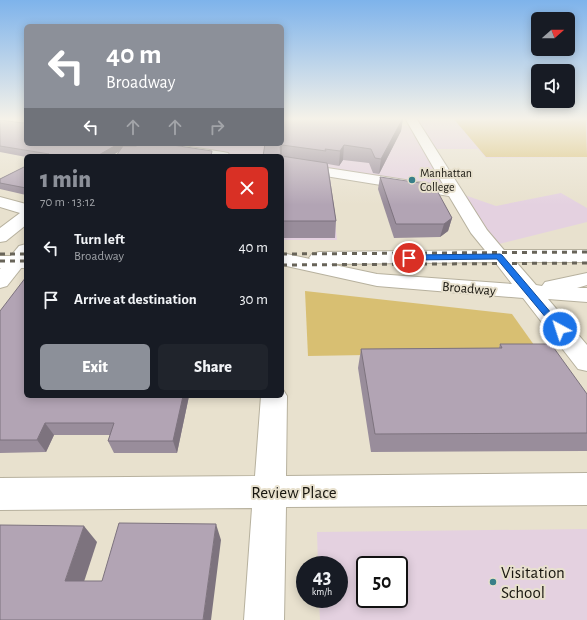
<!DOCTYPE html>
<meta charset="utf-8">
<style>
:root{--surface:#171b24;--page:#20242c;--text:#f1f3f6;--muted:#9ea1a6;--accent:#8c9099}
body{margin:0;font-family:"Alegreya Sans",sans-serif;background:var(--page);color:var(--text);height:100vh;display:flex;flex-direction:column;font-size:15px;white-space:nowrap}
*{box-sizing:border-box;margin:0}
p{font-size:13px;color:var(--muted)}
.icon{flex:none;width:22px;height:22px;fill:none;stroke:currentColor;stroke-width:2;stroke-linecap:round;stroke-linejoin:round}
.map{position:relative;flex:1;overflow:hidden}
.sheet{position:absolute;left:24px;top:154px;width:260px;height:244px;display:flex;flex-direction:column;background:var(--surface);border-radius:6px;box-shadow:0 2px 10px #0003}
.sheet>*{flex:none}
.hud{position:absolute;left:24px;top:24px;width:260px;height:122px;border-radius:6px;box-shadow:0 2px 10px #0003;background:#8c9099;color:#fff;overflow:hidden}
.needle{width:26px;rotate:69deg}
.controls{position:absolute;left:531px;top:12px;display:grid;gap:8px}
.controls a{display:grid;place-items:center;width:44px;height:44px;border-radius:6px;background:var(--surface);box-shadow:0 2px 10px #0003;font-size:20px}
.speed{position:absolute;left:296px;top:556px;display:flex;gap:8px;font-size:20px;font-weight:700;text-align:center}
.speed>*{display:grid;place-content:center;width:52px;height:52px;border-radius:50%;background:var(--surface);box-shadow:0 2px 10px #0003;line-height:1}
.speed small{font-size:10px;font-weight:400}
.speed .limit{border:2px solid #111;border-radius:6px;background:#fff;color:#111}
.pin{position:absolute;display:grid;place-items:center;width:34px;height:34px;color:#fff;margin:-17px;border:2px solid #fff;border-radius:50%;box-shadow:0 1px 4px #0007}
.me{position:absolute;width:44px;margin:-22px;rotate:320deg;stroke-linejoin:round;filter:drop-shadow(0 0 3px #0008)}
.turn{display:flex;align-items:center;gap:14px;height:84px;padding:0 16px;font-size:18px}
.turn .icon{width:52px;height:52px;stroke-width:2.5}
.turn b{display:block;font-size:28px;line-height:34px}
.lanes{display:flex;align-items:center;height:38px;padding:0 16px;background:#0003;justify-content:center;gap:20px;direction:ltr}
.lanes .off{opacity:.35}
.round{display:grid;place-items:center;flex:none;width:42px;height:42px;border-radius:6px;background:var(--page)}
.head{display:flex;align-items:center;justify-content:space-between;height:68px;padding:0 16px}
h1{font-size:24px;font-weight:800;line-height:30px;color:var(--accent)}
.primary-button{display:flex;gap:8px;margin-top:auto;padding:8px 16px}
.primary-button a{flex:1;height:46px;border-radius:6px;background:var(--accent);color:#fff;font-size:16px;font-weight:800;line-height:46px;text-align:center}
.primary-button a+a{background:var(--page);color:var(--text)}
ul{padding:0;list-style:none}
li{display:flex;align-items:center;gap:12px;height:52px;padding:0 16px}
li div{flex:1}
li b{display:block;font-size:15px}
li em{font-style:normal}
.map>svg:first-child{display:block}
.education{fill:#e4d1e0;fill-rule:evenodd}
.green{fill:#d8bf72}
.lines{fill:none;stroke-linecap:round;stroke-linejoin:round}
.minor-casing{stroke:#b7b19e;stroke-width:2}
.major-casing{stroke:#b7b19e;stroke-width:2}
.minor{fill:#fff;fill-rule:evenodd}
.major{fill:#fff;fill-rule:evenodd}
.rail{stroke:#686459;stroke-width:3;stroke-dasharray:5 5;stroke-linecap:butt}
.wall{fill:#998d9b}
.shaded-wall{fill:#7d737e}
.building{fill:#b2a4b4;stroke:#7d737e}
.route{fill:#1a73e8;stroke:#114b97}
.poi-dot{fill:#387f89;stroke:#e8e1ce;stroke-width:1.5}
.labels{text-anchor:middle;stroke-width:4;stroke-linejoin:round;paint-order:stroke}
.far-poi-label{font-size:12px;fill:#18160f;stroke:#e8e1ce;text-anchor:start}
.street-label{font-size:14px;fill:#18160f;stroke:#e8e1ce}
.near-street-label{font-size:17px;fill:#18160f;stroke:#e8e1ce}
.near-poi-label{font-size:17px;fill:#18160f;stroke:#e8e1ce;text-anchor:start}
</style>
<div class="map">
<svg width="587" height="620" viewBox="0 0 587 620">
<rect width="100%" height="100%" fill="#e8e1ce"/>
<g class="education">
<path d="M 344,118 L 415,127 L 410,118 L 587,118 L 587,157 L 486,158 L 478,149 L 429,149 L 456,192 L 496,206 L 561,193 L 587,208 L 587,222 L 491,246 L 456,192 L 329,173 L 337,240 L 282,240 L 282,156 L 223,156 L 150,144 L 282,144 Z"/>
<path d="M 587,529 L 587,620 L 320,620 L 319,599 L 339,599 L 339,565 L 318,565 L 317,532 ZM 365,565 L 399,565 L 399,599 L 365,599 Z"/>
</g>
<g class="green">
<path d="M 453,118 L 586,118 L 587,157 L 486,157 Z"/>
<path d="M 305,291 L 512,314 L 539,352 L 308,356 Z"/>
</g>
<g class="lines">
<g class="minor-casing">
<g id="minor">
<path d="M 405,118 L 416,118 L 487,230 L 509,256 L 507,260 L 500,262 L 493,260 L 471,233 L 449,196 L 282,169 L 282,161 L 444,186 Z"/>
<path d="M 139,144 L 170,144 L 223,152 L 228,153 L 230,156 L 198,156 L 145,148 L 141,147 Z"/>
<path d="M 0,197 L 26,204 L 26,225 L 6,241 L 0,242 L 0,228 L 20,213 L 0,207 Z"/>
<path d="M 26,244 L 26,262 L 7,286 L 0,288 L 0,269 L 19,246 Z"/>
<path d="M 282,388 L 287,396 L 286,476 L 587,473 L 587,505 L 286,507 L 284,620 L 244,620 L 252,508 L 0,510 L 0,478 L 255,476 L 261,396 L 282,396 Z"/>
</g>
</g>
<g class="major-casing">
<g id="major">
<path d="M 500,250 L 587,250 L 587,262 L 516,262 L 536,285 L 542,286 L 545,282 L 587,273 L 587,285 L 577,288 L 587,288 L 587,302 L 548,299 L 587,345 L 587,371 L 578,369 L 523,298 L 377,286 L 282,265 L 282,253 L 310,259 L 309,258 L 312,254 L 319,252 ZM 495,262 L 512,284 L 377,274 L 330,264 Z"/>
<rect x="0" y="256" width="26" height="12"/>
</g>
</g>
<use href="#minor" class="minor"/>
<use href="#major" class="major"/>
<g class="rail">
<path d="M 0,254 L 26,254"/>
<path d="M 282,254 L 587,252"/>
<path d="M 0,261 L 26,261"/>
<path d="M 282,265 L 587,263"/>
</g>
</g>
<g class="wall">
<path d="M 11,118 L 26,118 L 123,145 L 123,146 L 166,144 L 119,151 L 111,156 L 26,156 L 26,157 L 0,152 L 0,120 L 23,123 L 25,122 L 25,120 Z"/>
<path d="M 282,118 L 403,118 L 401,131 L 379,174 L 373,173 L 369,163 L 343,160 L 339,166 L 328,164 L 336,221 L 335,238 L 282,238 L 282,156 L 264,145 L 255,144 L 282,144 Z"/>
<path d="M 26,166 L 26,195 L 0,189 L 0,179 Z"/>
<path d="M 380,177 L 452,218 L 448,231 L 440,237 L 394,238 L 378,189 Z"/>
<path d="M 0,311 L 26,396 L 189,396 L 177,453 L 114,453 L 108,441 L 110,435 L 54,435 L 46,452 L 0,453 Z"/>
<path d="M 500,344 L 587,394 L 587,451 L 371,452 L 358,368 L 361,349 L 499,348 Z"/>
</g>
<g class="shaded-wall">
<path d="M 403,118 L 401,131 L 379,174 L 381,159 Z"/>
<path d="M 117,144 L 124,144 L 123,145 L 124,149 L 111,156 L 97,156 Z"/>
<path d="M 282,145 L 282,160 L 280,156 L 280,147 Z"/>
<path d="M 344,145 L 343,160 L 339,166 L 340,151 Z"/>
<path d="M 452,218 L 448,231 L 440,237 L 444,224 Z"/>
<path d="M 183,396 L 189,396 L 177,453 L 173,441 Z"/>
<path d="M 45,423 L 54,435 L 46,452 L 37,440 Z"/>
<path d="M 216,524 L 221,540 L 211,620 L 203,620 Z"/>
<path d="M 84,526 L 97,542 L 80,594 L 65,581 Z"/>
</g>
<g class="building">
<path d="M 24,118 L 26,118 L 26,144 L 118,144 L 97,156 L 45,156 L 49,154 L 0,146 L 0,120 L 23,123 L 25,122 Z"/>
<path d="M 282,118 L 403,118 L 381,159 L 375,158 L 371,149 L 344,145 L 340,151 L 325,149 L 326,151 L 282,145 L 280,147 L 281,156 L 327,163 L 336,221 L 282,221 L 282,156 L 263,156 L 265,144 L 282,144 Z"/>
<path d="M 140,144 L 166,144 L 212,151 L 211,156 L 116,156 L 123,146 L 136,146 Z"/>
<path d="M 26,166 L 26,188 L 0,183 L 0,179 Z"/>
<path d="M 380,177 L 434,185 L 452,218 L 444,224 L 396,224 Z"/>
<path d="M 26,277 L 26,396 L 183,396 L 173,441 L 108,441 L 114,423 L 45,423 L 37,440 L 0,440 L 0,311 Z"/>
<path d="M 500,344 L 551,344 L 587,394 L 587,433 L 375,434 L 361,349 L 502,348 Z"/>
<path d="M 119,523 L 216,524 L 203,620 L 0,620 L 0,525 L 84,526 L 65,581 L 102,581 Z"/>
</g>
<linearGradient id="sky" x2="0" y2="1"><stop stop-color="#7eb3eb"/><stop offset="0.58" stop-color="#f5f2e9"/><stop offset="1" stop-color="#f5f2e9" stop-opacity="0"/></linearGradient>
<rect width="587" height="205" fill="url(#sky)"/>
<path class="route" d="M 500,254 L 502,255 L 563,327 L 565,329 L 563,331 L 557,331 L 497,259 L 409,260 L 405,258 L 409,255 Z"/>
<g class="poi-dot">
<circle cx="412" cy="180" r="4"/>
<circle cx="493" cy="582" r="4"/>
</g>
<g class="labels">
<g class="far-poi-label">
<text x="420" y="177">Manhattan<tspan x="420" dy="14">College</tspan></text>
</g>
<g class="street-label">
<text transform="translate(469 288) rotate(5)" y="5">Broadway</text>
</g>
<g class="near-street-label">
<text x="294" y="498">Review Place</text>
</g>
<g class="near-poi-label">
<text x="501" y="578">Visitation<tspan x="501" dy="20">School</tspan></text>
</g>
</g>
</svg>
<div class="controls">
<a><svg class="needle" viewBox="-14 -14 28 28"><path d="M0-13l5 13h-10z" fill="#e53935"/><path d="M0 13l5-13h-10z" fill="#9ea1a6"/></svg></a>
<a><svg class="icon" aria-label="sound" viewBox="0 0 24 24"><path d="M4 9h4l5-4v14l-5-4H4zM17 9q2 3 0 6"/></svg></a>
</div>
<div class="speed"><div>43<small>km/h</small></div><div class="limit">50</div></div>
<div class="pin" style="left:409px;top:258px;background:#d93025"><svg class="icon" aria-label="arrive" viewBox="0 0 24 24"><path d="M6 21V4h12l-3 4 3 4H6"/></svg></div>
<svg class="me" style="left:560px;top:329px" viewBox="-20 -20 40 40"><circle r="17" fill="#1a73e8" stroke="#fff" stroke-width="3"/><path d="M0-11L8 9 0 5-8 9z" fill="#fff"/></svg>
<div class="hud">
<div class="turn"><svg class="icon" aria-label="left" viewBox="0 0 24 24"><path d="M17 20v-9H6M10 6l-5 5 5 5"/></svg><div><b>40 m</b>Broadway</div></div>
<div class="lanes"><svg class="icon" aria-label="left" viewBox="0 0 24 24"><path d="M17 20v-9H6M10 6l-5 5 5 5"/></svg><svg class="icon off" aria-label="ahead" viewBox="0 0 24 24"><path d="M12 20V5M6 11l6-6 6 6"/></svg><svg class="icon off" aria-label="ahead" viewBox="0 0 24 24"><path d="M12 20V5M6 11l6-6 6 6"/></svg><svg class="icon off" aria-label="right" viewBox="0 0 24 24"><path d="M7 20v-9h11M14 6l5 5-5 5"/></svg></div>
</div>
<section class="sheet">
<div class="head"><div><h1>1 min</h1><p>70 m · 13:12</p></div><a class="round" style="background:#d93025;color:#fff"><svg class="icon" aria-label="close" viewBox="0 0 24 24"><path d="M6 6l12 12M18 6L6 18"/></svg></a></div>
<ul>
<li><svg class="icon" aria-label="left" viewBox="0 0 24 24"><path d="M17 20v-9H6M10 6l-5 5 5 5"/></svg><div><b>Turn left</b><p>Broadway</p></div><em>40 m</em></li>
<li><svg class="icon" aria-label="arrive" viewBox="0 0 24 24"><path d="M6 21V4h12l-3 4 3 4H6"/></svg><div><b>Arrive at destination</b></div><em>30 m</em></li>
</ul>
<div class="primary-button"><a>Exit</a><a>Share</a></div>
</section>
</div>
